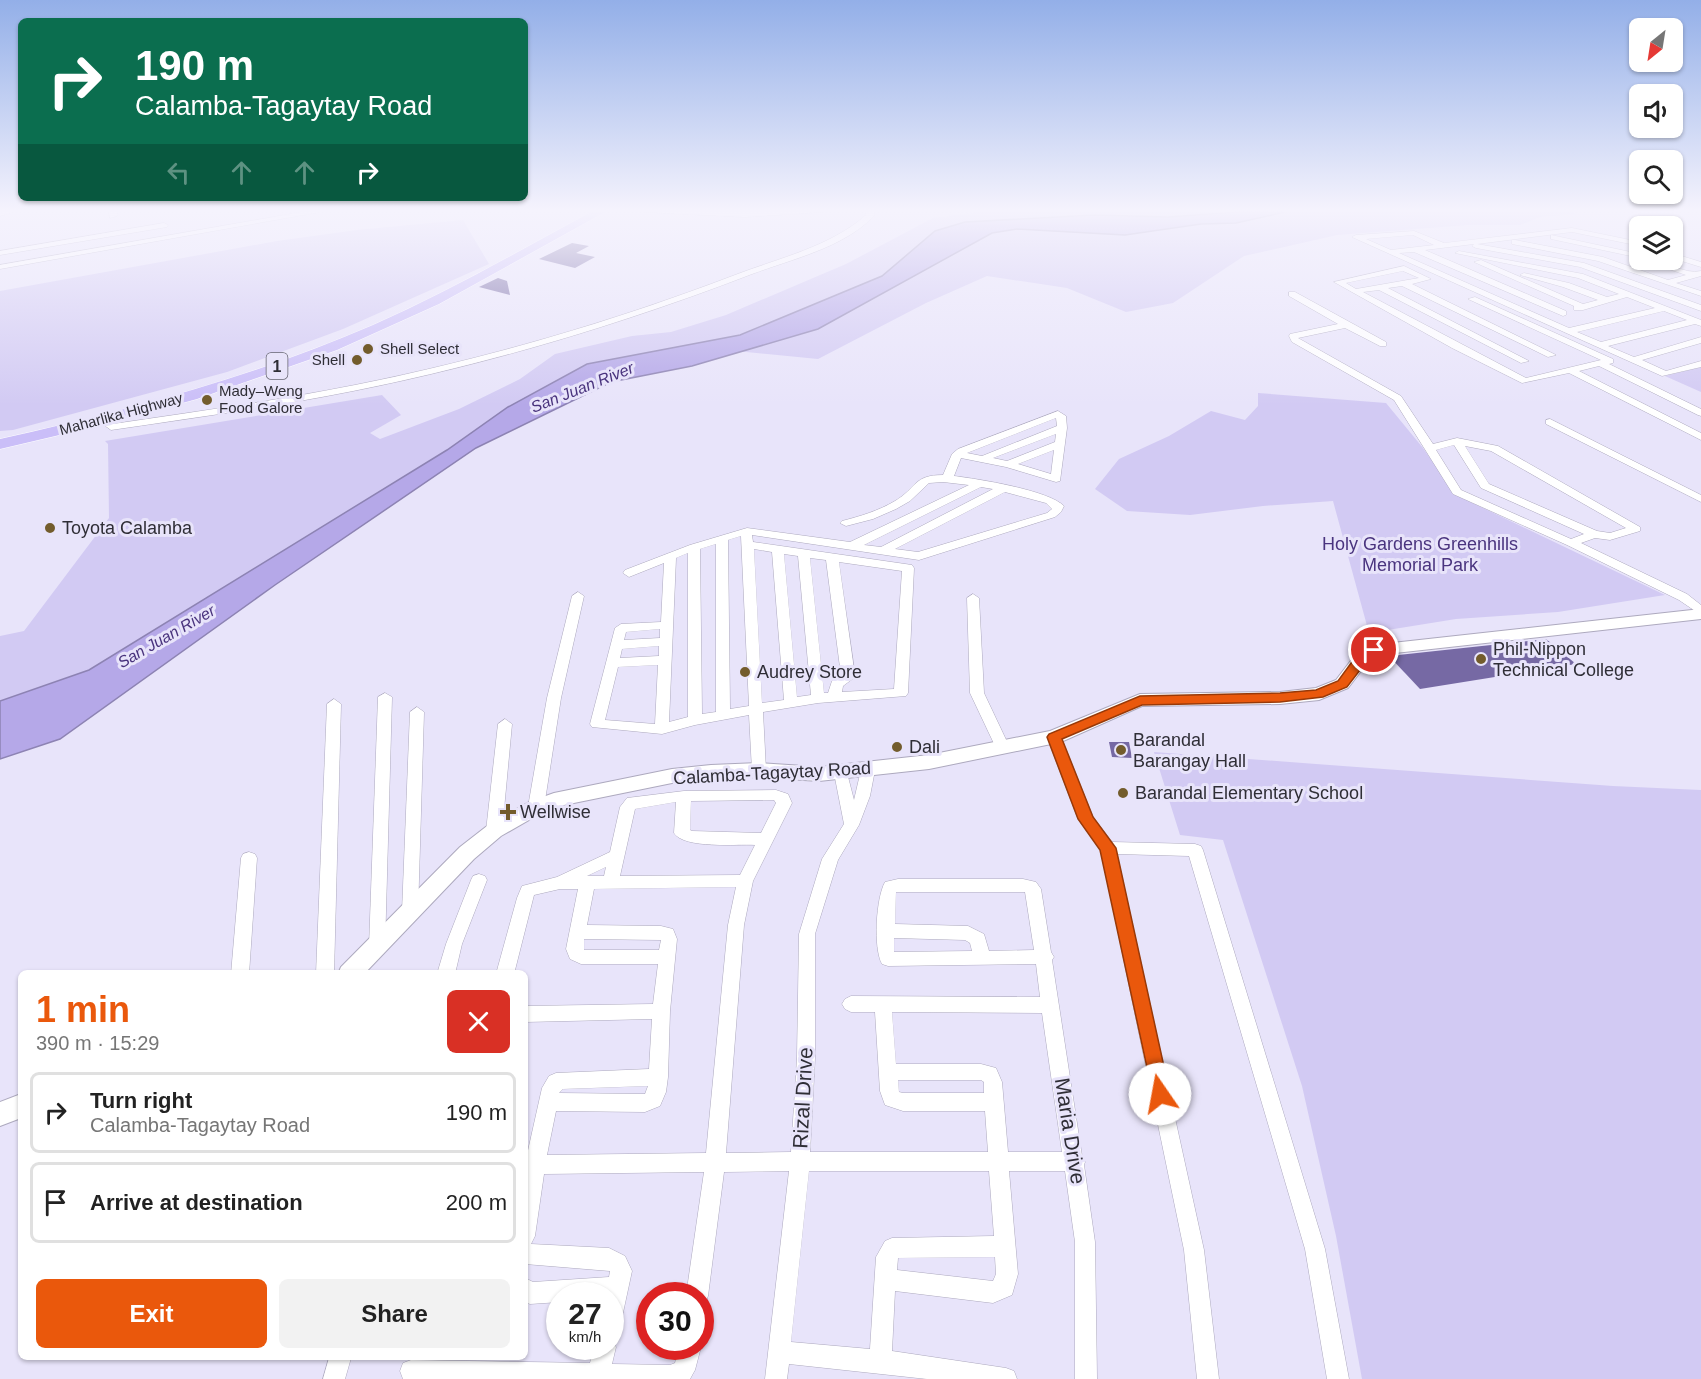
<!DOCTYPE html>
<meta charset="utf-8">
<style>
:root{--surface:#fff;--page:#f2f2f2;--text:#222;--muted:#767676;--line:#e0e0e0;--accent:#ea580c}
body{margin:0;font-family:Helvetica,sans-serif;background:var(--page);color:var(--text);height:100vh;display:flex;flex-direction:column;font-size:22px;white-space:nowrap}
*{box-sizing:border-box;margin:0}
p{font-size:20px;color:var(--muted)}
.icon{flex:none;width:33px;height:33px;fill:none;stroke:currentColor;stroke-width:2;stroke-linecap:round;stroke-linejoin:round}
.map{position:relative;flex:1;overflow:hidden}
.sheet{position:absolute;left:18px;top:970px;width:510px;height:390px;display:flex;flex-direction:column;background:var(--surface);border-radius:9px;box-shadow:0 2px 4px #0004}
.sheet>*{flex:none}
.banner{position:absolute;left:18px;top:18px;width:510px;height:183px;border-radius:9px;box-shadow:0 2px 4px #0004;background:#0b6e4f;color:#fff;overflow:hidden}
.needle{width:39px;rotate:210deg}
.fabs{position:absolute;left:1629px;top:18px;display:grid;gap:12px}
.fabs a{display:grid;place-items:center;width:54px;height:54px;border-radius:9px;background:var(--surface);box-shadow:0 2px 4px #0004;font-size:30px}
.speed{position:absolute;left:546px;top:1282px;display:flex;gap:12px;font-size:30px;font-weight:700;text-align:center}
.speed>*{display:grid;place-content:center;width:78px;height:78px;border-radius:50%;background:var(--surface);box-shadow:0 2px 4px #0004;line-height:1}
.speed small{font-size:15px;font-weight:400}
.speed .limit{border:9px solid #d22;background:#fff;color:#111}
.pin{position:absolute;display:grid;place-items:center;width:51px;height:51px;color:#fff;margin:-26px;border:3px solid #fff;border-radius:50%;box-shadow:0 2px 6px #0007}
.me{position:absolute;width:66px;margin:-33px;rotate:348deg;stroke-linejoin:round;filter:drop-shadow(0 0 4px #0008)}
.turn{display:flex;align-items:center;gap:21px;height:126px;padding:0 18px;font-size:27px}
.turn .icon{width:78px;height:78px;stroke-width:2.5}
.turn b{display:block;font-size:42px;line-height:51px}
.lanes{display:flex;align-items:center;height:57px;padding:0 18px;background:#0003;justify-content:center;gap:30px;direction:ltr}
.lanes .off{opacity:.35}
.round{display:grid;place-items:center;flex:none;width:63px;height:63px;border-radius:9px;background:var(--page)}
.overview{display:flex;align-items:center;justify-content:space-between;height:102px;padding:0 18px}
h1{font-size:36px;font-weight:600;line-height:45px;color:var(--accent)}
.button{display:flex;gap:12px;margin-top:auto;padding:12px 18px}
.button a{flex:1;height:69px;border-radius:9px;background:var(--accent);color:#fff;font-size:24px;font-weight:600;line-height:69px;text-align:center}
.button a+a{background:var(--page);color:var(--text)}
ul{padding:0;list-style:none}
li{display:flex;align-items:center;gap:18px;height:81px;margin:0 12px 9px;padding:0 6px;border:3px solid var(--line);border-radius:9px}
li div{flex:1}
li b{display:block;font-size:22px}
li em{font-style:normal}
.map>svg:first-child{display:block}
.green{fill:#d2caf3}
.water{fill:#b5a8e8;stroke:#8d83b3;stroke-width:1.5}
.building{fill:#7669a4}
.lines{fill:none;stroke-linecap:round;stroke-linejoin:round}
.minor-casing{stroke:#ada9be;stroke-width:1}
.secondary-casing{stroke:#ada9be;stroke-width:2}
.trunk-casing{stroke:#fff;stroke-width:1}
.minor{fill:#fff;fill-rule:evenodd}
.secondary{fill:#fff;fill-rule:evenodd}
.trunk{fill:#cabef8;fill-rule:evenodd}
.route{fill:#ea580c;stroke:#983908;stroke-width:1.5}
.poi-dot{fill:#735c2c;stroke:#e8e4fa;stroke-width:2}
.labels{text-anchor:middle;stroke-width:6;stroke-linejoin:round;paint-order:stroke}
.far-poi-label{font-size:15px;fill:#2f2e36;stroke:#e8e4fa;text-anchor:start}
.far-street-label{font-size:15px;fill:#2f2e36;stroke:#e8e4fa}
.shield{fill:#e8e4fa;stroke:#666571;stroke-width:1.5}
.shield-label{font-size:16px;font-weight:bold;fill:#2f2e36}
.far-water-label{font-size:16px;font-style:italic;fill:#49337d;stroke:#e8e4fa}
.poi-label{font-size:18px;fill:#2f2e36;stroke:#e8e4fa;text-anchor:start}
.park-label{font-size:18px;fill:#4a347f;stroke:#e8e4fa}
.street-label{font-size:18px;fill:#2f2e36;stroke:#e8e4fa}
.near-street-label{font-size:21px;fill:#2f2e36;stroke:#e8e4fa}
</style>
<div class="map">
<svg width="1701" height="1379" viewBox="0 0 1701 1379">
<rect width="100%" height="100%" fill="#e8e4fa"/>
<g class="green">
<path d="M 981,212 L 1569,212 L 1575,214 L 1540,217 L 1520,225 L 1468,225 L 1337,235 L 1244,256 L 1173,303 L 1126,312 L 1067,288 L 987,276 L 926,303 L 818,359 L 685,346 L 508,407 L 447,450 L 89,670 L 0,701 L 0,636 L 24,631 L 109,518 L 108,444 L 105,441 L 382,395 L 401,415 L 370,433 L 380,439 L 459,409 L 520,379 L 555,354 L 632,336 L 671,332 L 726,315 L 846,264 L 933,218 Z"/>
<path d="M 463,220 L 489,264 L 343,329 L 227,372 L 13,430 L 0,431 L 0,291 L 277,241 L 357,230 Z"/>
<path d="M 1701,367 L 1701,392 L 1665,376 Z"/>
<path d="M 1258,393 L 1386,403 L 1423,448 L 1456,495 L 1665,595 L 1558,612 L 1456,619 L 1369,633 L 1333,501 L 1263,506 L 1190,515 L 1127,511 L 1095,489 L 1119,459 L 1169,436 L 1211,411 L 1245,420 L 1258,406 Z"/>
<path d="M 1154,752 L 1613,786 L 1701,790 L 1701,1379 L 1362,1379 L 1336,1236 L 1302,1086 L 1223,840 L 1180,835 Z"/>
</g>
<path class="water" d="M 1237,212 L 1285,212 L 1236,223 L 1201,224 L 1125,235 L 1017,229 L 992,233 L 818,329 L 692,366 L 611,382 L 476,448 L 275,585 L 60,739 L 0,759 L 0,701 L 89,670 L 447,450 L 508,407 L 587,364 L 740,335 L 882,276 L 935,231 L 965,222 L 1094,215 L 1168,217 Z"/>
<g class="building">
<path d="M 572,243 L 589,246 L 576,253 L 595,257 L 575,268 L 539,259 Z"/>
<path d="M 498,278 L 507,281 L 510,295 L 479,287 Z"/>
<path d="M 1546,639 L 1576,664 L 1420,689 L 1389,656 Z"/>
<path d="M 1109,742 L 1129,742 L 1132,758 L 1112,757 Z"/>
</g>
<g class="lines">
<g class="minor-casing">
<g id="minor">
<path d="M 0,212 L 14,212 L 0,216 Z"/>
<path d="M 109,212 L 117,212 L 117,216 L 110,218 Z"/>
<path d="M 302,212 L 320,212 L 0,269 L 0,265 Z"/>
<path d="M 644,212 L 822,212 L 745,217 Z"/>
<path d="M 866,212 L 874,212 L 874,216 C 843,248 792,259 752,274 C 622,324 489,364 353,391 C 273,407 192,418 111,430 L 97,420 L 102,417 L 113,424 C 194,412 275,401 355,385 C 485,359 612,322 735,275 C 779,258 830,247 866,215 Z"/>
<path d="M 164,223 L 168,225 L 167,227 L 0,255 L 0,251 Z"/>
<path d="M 1572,228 L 1640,242 L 1640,246 L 1572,232 L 1477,244 L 1584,263 L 1701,305 L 1701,311 L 1580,267 L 1476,248 L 1472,246 L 1474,244 L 1425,250 L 1566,311 L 1566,315 L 1563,316 L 1414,252 L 1399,253 L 1569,328 L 1655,308 L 1627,297 L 1583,310 L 1574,310 L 1574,306 L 1474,262 L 1481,260 L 1583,304 L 1598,300 L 1563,287 L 1520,275 L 1524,273 L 1569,283 L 1607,297 L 1619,294 L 1578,278 L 1455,253 L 1459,251 L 1583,274 L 1701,320 L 1701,326 L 1695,324 L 1608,346 L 1634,357 L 1701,337 L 1701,343 L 1642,360 L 1666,371 L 1701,361 L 1701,367 L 1662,376 L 1352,237 L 1356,235 L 1414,231 L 1444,243 ZM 1413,235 L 1434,245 L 1391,250 L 1366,239 ZM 1664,311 L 1687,320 L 1601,342 L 1577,332 Z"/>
<path d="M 1551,235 L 1640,254 L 1640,258 L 1551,239 Z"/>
<path d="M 1515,240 L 1603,257 L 1668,280 L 1686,275 L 1648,262 L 1647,260 C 1665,260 1684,275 1701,271 L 1701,276 L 1676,283 L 1701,291 L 1701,296 L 1598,261 L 1512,244 L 1512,240 Z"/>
<path d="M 1672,253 L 1701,262 L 1701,267 L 1672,258 Z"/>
<path d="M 1404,266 L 1431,279 L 1412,284 L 1556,355 L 1548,357 L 1402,286 L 1388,288 L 1529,361 L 1521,363 L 1379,290 L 1363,292 L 1526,378 L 1601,360 L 1468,299 L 1475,297 L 1613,359 L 1613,363 L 1609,364 L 1701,409 L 1701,416 L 1698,415 L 1599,366 L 1579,371 L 1701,433 L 1701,440 L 1569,373 L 1522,383 L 1452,348 L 1334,282 ZM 1403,271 L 1419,278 L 1356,289 L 1346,283 Z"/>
<path d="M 1289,292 L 1295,292 L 1386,342 L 1386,346 L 1380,346 L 1345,328 L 1298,338 L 1401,396 L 1433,444 L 1457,438 L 1498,446 L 1640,527 L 1640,531 L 1610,540 L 1595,538 L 1581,543 L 1687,594 L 1701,605 L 1701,615 L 1679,600 L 1567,545 L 1453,494 L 1394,400 L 1292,342 L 1289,336 L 1290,334 L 1338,324 L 1289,296 ZM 1454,445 L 1481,488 L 1584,534 L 1571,539 L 1461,490 L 1436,450 ZM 1465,446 L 1491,451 L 1626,528 L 1610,533 L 1597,531 L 1489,484 Z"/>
<path d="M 1058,411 L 1066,416 L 1067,428 L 1060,481 L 1056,482 L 1006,467 L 961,458 L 954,476 C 978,479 1048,490 1064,506 L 1061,512 L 1055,517 L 919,560 L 752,535 L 753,542 L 912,565 L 914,568 L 908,693 L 906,696 L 818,703 L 763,712 L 766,770 L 764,774 L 754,774 L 752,770 L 749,715 L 695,725 L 662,734 L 592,727 L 590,724 L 615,628 L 621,624 L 661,622 L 664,563 L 629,577 L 623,573 L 625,570 L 690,545 L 747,528 L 850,542 L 969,485 L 943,482 L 929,483 L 910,501 L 896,509 L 873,519 L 846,526 L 840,523 L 842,521 C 861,516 878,511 895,501 C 917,488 913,475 943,475 L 952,454 L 958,449 ZM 1056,418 L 1057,426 L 982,456 L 967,453 ZM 1056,434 L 1055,442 L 1007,461 L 993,458 ZM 1054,450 L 1051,474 L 1018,464 ZM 981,487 L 993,489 L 881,547 L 864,545 ZM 1005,492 L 1046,503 L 1052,509 L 1047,513 L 918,552 L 895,549 ZM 741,536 L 749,706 L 730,709 L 728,540 ZM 716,544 L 716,712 L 702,714 L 700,549 ZM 754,549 L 772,552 L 784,700 L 762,703 ZM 688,553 L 688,717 L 669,722 L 676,558 ZM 784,554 L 798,556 L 811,695 L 797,697 ZM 810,558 L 826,560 L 841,675 L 832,681 L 828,693 L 824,693 ZM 839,562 L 902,571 L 894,689 L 842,692 L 843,686 L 855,677 ZM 660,629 L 660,638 L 624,640 L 626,632 ZM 659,646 L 659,656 L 620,658 L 622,649 ZM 658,665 L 655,724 L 605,720 L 618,667 Z"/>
<path d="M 1550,419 L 1701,495 L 1701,502 L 1546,424 L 1546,420 Z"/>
<path d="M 578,592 L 584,596 L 561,698 L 544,807 L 541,811 L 531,811 L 528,807 L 547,698 L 572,596 Z"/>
<path d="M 973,594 L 979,598 L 984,693 L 1010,748 L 1003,753 L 996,748 L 970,693 L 967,598 Z"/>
<path d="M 385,693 L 392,697 L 385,947 L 383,952 L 377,954 L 371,952 L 369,947 L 378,697 Z"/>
<path d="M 334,699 L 341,704 L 334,974 L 316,974 L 327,704 Z"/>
<path d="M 417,707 L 424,712 L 418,912 L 416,917 L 410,919 L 404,917 L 402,912 L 410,712 Z"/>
<path d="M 505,719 L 512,724 L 502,831 L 499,835 L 489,835 L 486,831 L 498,724 Z"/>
<path d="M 1054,732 L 1061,737 L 1093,817 L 1112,842 L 1195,844 L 1201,846 L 1203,850 L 1325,1249 L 1349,1379 L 1327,1379 L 1305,1249 L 1189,856 L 1117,854 L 1204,1250 L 1219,1379 L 1197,1379 L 1184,1250 L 1101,850 L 1078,819 L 1047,737 Z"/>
<path d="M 868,765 L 873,766 L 875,770 L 870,796 L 859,825 L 838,860 L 815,934 L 815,1058 L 810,1152 L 988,1152 L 985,1111 L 903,1111 L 885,1105 L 880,1091 L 875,1012 L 851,1012 L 845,1009 L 842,1004 L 845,999 L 851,996 L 1040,997 L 1036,964 L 888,966 L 882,964 C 873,948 876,898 885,882 L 898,879 L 1023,879 L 1036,882 L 1041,889 L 1051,952 L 1054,957 L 1052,960 L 1082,1156 L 1085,1162 L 1084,1165 L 1095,1242 L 1097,1379 L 1075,1379 L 1075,1242 L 1065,1171 L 1009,1171 L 1018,1274 L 1012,1295 L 993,1303 L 895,1291 L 892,1351 L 1006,1368 L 1014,1371 L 1017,1379 L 927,1379 L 789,1364 L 787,1379 L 765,1379 L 789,1171 L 724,1172 L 708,1296 L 705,1304 L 700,1305 L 700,1296 L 686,1296 L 704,1172 L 544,1174 L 535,1236 L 531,1244 L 609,1248 L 625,1256 L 632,1271 L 621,1322 L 618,1330 L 610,1333 L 610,1296 L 560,1296 L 560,1302 L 530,1304 L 525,1302 L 525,1278 L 533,1282 L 609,1277 L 610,1271 L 525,1264 L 525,1155 L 527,1155 L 542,1088 L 549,1076 L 556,1073 L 649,1069 L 652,1019 L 525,1022 L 525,1006 L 653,1004 L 658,964 L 581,964 L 570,959 L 566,949 L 578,889 L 560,889 L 534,895 L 514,974 L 496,974 L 517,898 L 522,886 L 557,877 L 610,852 L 620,807 L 627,798 L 684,791 L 776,790 L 788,794 L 792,803 L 753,881 L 744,925 L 726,1153 L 791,1152 L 797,1058 L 799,934 L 822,859 L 844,824 L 834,773 L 836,769 L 846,769 L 854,800 L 861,770 L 863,766 ZM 691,801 L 774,800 L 776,803 L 761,833 L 692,831 L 690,830 ZM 676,802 L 674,833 C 684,849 737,844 755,845 L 740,875 L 620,876 L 635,809 ZM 606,867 L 604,876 L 587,876 ZM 736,887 L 728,925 L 706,1153 L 547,1155 L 556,1111 L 645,1112 L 660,1106 L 666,1092 L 668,1077 L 670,1011 L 677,939 L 673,929 L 661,926 L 587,925 L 594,889 ZM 896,892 L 1025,892 L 1034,950 L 989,951 L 984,934 L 968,926 L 895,924 ZM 894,938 L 965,940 L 970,943 L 972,951 L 894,952 ZM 584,939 L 661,940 L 659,950 L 584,950 ZM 892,1012 L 1042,1013 L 1062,1152 L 1008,1152 L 1002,1082 L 996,1068 L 981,1064 L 896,1064 ZM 898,1080 L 981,1080 L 984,1082 L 984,1093 L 903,1093 L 899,1092 ZM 648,1086 L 645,1094 L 559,1093 L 563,1089 ZM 809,1171 L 989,1171 L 994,1236 L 892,1238 L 885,1241 L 876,1257 L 870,1349 L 791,1342 ZM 995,1257 L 996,1274 L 993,1281 L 897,1270 L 898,1258 Z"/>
<path d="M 249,852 L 255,854 L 257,858 L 249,974 L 231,974 L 241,858 L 243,854 Z"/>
<path d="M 479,874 L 485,876 L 487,880 L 462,944 L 455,974 L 437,974 L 446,944 L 471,880 L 473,876 Z"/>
<path d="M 610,1338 L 616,1347 L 612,1364 L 670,1365 L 675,1363 L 679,1347 L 701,1347 L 695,1370 L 690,1379 L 403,1379 L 400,1371 L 403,1363 L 411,1360 L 590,1363 L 594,1347 L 610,1347 Z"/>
<path d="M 329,1358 L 351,1358 L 345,1379 L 323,1379 Z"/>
</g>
</g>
<g class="secondary-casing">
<g id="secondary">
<path d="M 1701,609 L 1701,619 L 1377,655 L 1371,658 L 1348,688 L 1319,700 L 1280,704 L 1142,706 L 1061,742 L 929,769 L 819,781 L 759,777 L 711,779 L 672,783 L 564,805 L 543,812 L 501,836 L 474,859 L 364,974 L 338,974 L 341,967 L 460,847 L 487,826 L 529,802 L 554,793 L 672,769 L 711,765 L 759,763 L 819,767 L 929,755 L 1050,731 L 1140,694 L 1280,692 L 1316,688 L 1336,680 L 1359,650 L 1374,645 Z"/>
<path d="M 21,1094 L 21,1118 L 0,1126 L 0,1102 Z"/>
</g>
</g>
<g class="trunk-casing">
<path id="trunk" d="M 591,212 L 605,212 L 439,304 L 337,350 L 197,399 L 102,425 L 0,449 L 0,439 C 127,411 253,377 373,325 C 448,292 519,251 591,212 Z"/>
</g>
<use href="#minor" class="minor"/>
<use href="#secondary" class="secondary"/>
<use href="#trunk" class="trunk"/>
</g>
<linearGradient id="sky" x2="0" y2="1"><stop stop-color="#93afe8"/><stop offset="0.52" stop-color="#f5f3fd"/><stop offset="1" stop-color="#f5f3fd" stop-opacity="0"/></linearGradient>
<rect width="1701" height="405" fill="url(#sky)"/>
<path class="route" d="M 1374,646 L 1381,650 L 1370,657 L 1347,687 L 1323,697 L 1280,702 L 1142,705 L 1062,739 L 1093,817 L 1116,848 L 1170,1094 L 1167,1100 L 1160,1102 L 1154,1100 L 1100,850 L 1078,819 L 1047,737 L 1049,734 L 1140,696 L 1280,693 L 1316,690 L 1338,681 L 1360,651 Z"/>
<g class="poi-dot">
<circle cx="368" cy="349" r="6"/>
<circle cx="357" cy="360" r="6"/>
<circle cx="207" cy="400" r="6"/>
<circle cx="50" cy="528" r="6"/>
<circle cx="1481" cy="659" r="6"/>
<circle cx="745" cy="672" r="6"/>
<circle cx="897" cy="747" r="6"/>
<circle cx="1121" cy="750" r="6"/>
<circle cx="1123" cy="793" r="6"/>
<path d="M505 803h6v6h6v6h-6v6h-6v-6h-6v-6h6z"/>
</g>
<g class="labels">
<g class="far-poi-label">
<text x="380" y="354">Shell Select</text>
<text x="345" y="365" text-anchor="end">Shell</text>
<text x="219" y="396">Mady–Weng<tspan x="219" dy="17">Food Galore</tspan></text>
</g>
<g class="far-street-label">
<text transform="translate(121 414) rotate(-15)" y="5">Maharlika Highway</text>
</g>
<rect class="shield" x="266.5" y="353" width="21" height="26" rx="4.5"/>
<g class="shield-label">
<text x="277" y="372">1</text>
</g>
<g class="far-water-label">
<text transform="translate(582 387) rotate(-22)" y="6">San Juan River</text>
<text transform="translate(166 636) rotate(-30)" y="6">San Juan River</text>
</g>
<g class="poi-label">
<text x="62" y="534">Toyota Calamba</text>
<text x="1493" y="655">Phil-Nippon<tspan x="1493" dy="21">Technical College</tspan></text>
<text x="757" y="678">Audrey Store</text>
<text x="1133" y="746">Barandal<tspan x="1133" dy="21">Barangay Hall</tspan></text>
<text x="909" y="753">Dali</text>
<text x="1135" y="799">Barandal Elementary School</text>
<text x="520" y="818">Wellwise</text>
</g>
<g class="park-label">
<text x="1420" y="550">Holy Gardens Greenhills<tspan x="1420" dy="21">Memorial Park</tspan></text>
</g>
<g class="street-label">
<text transform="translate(772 773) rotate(-3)" y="6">Calamba-Tagaytay Road</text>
</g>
<g class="near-street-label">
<text transform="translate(803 1098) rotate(-87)" y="7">Rizal Drive</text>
<text transform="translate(1070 1131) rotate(81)" y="7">Maria Drive</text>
</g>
</g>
</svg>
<div class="fabs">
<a><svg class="needle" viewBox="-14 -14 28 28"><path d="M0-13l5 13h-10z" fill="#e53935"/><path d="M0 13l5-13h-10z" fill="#767676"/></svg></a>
<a><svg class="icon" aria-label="sound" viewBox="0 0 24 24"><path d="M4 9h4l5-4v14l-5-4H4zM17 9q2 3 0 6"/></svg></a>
<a><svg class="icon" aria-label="search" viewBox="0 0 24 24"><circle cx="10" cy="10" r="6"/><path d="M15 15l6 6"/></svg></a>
<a><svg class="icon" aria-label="layers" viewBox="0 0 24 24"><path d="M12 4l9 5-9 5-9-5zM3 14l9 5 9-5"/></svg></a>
</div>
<div class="speed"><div>27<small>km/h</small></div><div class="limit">30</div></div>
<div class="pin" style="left:1374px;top:650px;background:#d93025"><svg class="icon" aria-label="arrive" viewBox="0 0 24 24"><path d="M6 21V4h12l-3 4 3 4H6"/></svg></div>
<svg class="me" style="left:1160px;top:1094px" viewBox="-20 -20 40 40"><circle r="19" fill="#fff"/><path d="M0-13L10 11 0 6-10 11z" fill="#ea580c"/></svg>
<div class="banner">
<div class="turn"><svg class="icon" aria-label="right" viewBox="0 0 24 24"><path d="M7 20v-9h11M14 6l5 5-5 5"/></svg><div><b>190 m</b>Calamba-Tagaytay Road</div></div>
<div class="lanes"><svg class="icon off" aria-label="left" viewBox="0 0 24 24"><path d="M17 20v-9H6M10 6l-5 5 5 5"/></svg><svg class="icon off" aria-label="ahead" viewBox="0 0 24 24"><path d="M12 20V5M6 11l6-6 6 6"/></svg><svg class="icon off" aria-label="ahead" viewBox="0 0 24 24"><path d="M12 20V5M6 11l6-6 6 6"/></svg><svg class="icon" aria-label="right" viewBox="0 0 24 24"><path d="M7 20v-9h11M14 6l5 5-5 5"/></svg></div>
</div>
<section class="sheet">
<div class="overview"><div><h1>1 min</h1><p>390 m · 15:29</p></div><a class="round" style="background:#d93025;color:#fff"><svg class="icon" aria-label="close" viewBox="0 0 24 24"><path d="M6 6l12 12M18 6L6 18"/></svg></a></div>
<ul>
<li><svg class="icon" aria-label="right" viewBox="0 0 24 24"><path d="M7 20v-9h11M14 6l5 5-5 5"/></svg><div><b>Turn right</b><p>Calamba-Tagaytay Road</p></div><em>190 m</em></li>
<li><svg class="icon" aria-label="arrive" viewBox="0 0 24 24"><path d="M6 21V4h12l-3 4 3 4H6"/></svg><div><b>Arrive at destination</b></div><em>200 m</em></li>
</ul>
<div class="button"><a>Exit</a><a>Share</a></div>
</section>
</div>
